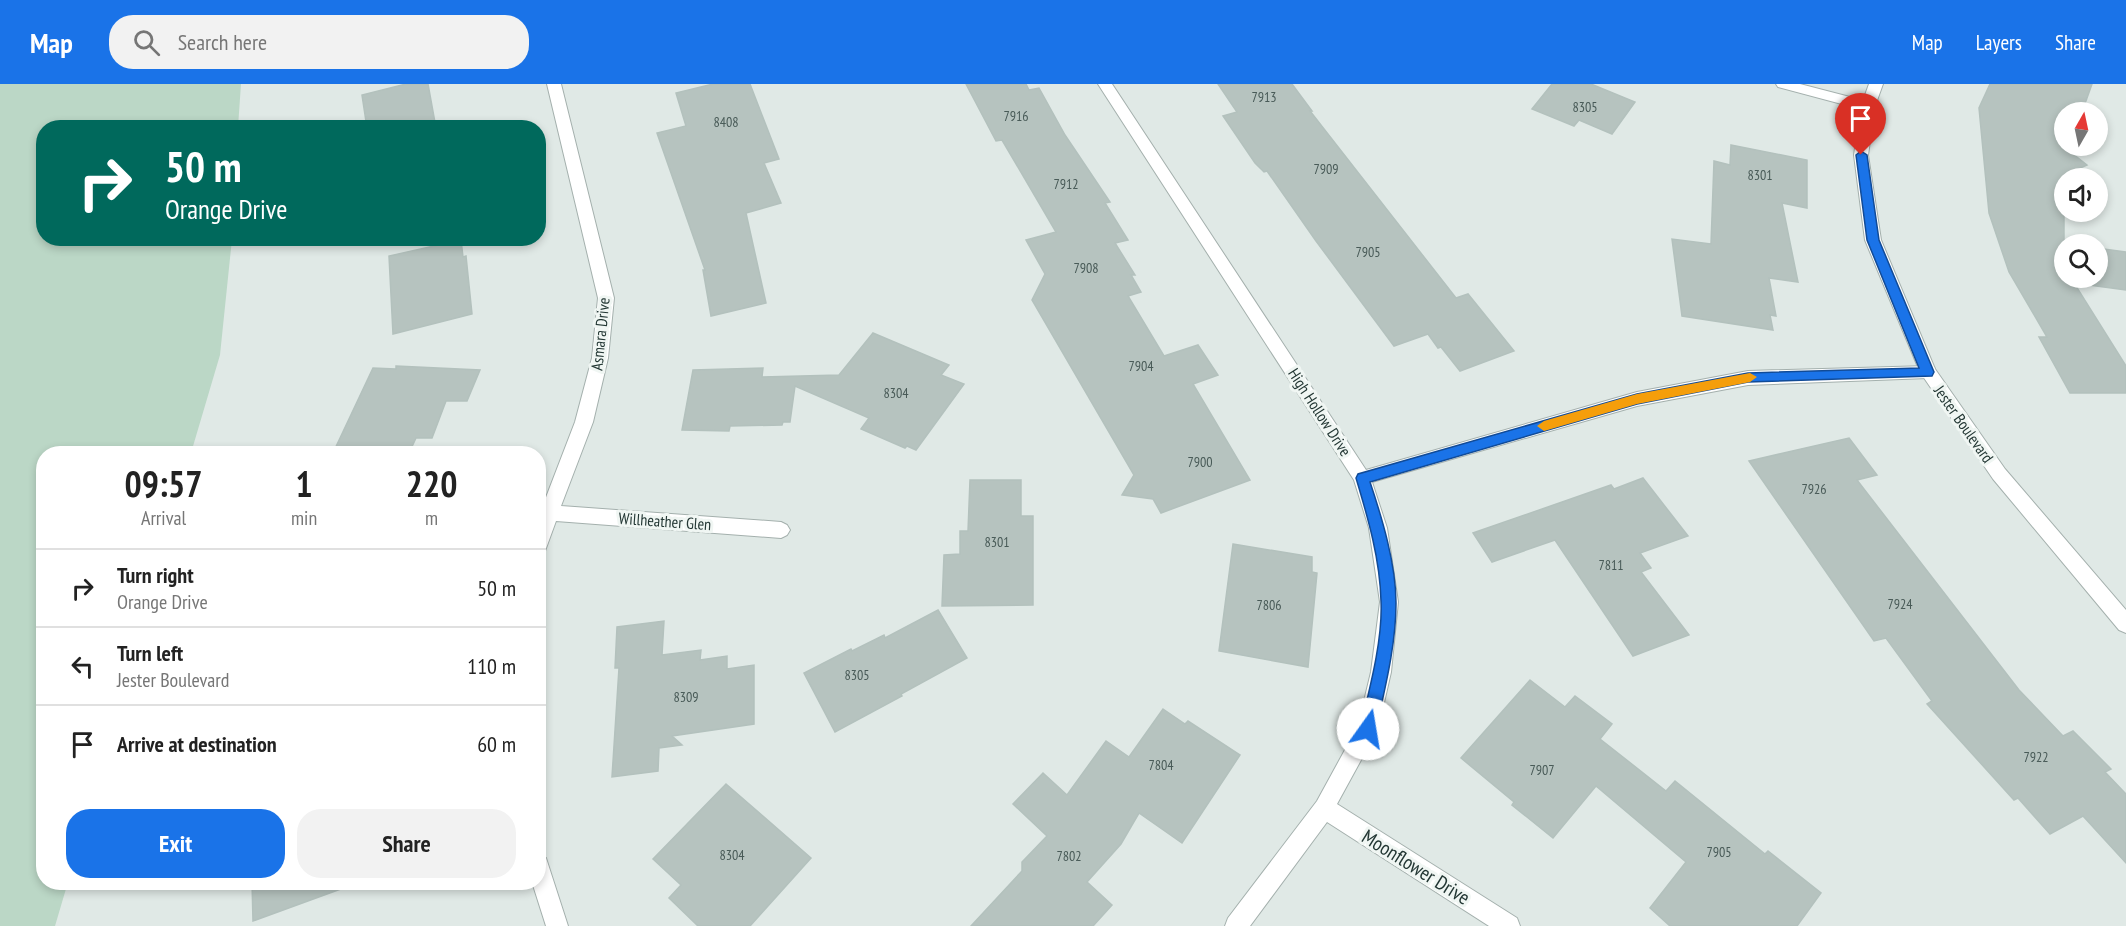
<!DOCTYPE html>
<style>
:root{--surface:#fff;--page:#f2f2f2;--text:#222;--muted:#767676;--line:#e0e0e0;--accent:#1a73e8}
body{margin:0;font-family:"PT Sans Narrow",sans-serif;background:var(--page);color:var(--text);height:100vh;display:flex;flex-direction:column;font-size:22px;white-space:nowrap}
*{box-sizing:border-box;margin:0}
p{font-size:20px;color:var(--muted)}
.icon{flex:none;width:33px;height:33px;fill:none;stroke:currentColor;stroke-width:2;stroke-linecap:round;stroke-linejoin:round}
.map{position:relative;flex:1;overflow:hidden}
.sheet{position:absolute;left:36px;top:362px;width:510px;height:444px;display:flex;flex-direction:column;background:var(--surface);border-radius:24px;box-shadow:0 3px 9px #0003}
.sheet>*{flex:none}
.banner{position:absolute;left:36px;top:36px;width:510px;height:126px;border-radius:24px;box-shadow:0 3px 9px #0003;background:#00695c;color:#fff;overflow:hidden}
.needle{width:39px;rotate:9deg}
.controls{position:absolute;left:2054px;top:18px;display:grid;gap:12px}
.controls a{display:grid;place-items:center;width:54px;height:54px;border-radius:50%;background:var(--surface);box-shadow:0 3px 9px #0003;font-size:30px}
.pin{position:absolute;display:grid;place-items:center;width:51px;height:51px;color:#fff;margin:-62px -26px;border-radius:50% 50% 50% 0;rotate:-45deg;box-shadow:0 0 6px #0007}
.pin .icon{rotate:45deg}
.me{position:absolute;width:66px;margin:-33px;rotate:13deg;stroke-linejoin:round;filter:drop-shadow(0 0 4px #0008)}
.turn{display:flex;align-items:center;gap:21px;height:126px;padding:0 30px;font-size:27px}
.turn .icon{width:78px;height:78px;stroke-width:2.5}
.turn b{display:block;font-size:42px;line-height:51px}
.eta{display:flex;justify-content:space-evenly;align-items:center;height:102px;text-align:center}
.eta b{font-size:36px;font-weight:700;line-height:42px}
.cta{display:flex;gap:12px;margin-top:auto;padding:12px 30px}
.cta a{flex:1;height:69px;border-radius:24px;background:var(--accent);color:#fff;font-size:24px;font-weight:700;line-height:69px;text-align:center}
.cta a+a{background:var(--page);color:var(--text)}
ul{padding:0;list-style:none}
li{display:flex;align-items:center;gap:18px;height:78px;padding:0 30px;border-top:2px solid var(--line)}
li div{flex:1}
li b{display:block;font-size:22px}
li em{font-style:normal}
header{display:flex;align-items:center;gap:36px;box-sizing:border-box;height:84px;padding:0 30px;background:var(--accent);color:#fff}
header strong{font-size:28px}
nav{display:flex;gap:33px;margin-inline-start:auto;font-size:21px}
.search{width:420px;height:54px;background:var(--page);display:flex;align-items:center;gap:15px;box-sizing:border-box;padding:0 21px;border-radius:24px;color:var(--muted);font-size:22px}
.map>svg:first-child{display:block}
.green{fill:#bbd7c6}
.building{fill:#b6c3bf;stroke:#b3c1bd;stroke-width:1.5}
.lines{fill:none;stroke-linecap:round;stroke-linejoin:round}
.minor-casing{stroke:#a4b0ad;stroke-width:2}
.tertiary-casing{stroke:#a4b0ad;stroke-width:2}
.minor{fill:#fff;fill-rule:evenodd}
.tertiary{fill:#fff;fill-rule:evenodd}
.route{fill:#1a73e8;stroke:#114b97;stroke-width:1.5}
.slow{fill:#f59e0b}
.labels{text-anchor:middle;stroke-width:6;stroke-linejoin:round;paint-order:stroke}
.number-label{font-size:14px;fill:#485a57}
.street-label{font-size:16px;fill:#233734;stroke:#f0f6f3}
.near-street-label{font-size:20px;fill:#233734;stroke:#f0f6f3}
</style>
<header>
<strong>Map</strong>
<div class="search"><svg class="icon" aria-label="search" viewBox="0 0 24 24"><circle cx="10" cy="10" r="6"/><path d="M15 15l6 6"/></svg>Search here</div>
<nav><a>Map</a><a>Layers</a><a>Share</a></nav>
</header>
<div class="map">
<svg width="2126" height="842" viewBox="0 0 2126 842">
<rect width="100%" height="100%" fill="#e0e9e6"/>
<path class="green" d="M 0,0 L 241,0 L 238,43 L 44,44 L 44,154 L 232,155 L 220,271 L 191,369 L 44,369 L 44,798 L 68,798 L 55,842 L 0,842 Z"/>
<g class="building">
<path d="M 406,0 L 428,0 L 436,44 L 367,44 L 362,11 Z"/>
<path d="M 713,0 L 750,0 L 779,75 L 764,79 L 781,119 L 746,129 L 766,219 L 711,232 L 703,186 L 705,186 L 657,49 L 686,42 L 676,9 Z"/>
<path d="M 966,0 L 1026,0 L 1029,6 L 1039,4 L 1065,51 L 1110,118 L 1105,119 L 1128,156 L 1115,159 L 1135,191 L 1131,191 L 1141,208 L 1128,212 L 1164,272 L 1198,261 L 1218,291 L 1193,300 L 1250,396 L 1161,429 L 1153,415 L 1122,411 L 1134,391 L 1032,216 L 1045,190 L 1026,156 L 1056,148 L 1002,56 L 996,57 Z"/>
<path d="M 1218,0 L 1292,0 L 1312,27 L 1310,27 L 1456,214 L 1468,210 L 1514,267 L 1460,287 L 1441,263 L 1438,264 L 1428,250 L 1394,262 L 1316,157 L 1267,87 L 1264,88 L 1255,79 L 1223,32 L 1237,28 Z"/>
<path d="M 1552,0 L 1591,0 L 1635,18 L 1612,50 L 1579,36 L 1574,42 L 1532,25 Z"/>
<path d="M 1990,0 L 2092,0 L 2082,28 L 2064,28 L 2064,62 L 2070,62 L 2068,66 L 2087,81 L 2064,91 L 2064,159 L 2072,160 L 2064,160 L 2064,194 L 2097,194 L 2097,164 L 2126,168 L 2126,206 L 2074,199 L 2126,282 L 2126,309 L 2070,309 L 2039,253 L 2047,253 L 2009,188 L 1989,129 L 1979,24 Z"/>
<path d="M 1731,61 L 1807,76 L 1807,124 L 1782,119 L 1798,198 L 1769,194 L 1776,232 L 1770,231 L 1773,246 L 1682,232 L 1672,155 L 1711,160 L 1714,77 L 1730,81 Z"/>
<path d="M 461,156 L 463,173 L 466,172 L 472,230 L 393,250 L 389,172 Z"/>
<path d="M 873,249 L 949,281 L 941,291 L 964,300 L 916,366 L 907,362 L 905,364 L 861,345 L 869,334 L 795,302 L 790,338 L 783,338 L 782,341 L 730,342 L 729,347 L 682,346 L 693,286 L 763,284 L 762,293 L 839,291 Z"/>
<path d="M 396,282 L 480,286 L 467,317 L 446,317 L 432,354 L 416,354 L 409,369 L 333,369 L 373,284 L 396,285 Z"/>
<path d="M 1849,354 L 1877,391 L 1857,396 L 2019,606 L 2063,652 L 2073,647 L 2111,685 L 2105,688 L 2126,710 L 2126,779 L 2083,732 L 2050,750 L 2018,714 L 2014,716 L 1927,620 L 1932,617 L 1886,554 L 1874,557 L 1749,377 Z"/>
<path d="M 1643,394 L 1688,452 L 1640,469 L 1651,484 L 1641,488 L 1689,551 L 1633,572 L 1555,456 L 1492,478 L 1473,449 L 1611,401 L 1614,405 Z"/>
<path d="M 970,396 L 1021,396 L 1021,432 L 1033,432 L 1033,521 L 942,522 L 944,471 L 960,470 L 960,447 L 968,447 Z"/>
<path d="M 1233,460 L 1312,473 L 1312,488 L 1317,489 L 1308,583 L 1219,567 Z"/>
<path d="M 938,526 L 967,574 L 901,610 L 902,612 L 835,648 L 804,589 L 851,565 L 852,567 L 884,551 L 885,554 Z"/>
<path d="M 664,537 L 662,571 L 701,566 L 700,576 L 727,572 L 727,585 L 754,581 L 754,640 L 672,652 L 682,661 L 659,664 L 658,687 L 612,693 L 619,584 L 615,584 L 617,543 Z"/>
<path d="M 1530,596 L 1565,623 L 1575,612 L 1612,640 L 1600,655 L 1666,707 L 1675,697 L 1765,770 L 1768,767 L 1821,809 L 1797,842 L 1670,842 L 1650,824 L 1686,778 L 1596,702 L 1553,754 L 1512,721 L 1514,718 L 1461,674 Z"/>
<path d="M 1163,625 L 1185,640 L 1188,637 L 1240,671 L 1182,759 L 1139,729 L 1121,760 L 1087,798 L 1112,821 L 1093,842 L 971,842 L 1022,787 L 1022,778 L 1047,752 L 1013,720 L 1043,689 L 1067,711 L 1106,657 L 1129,673 Z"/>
<path d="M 726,700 L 811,774 L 750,842 L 698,842 L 669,814 L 681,801 L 653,775 Z"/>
<path d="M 252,798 L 348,798 L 349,802 L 253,837 Z"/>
</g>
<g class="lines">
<g class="minor-casing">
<g id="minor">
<path d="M 547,0 L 561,0 L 614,214 L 608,274 L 593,338 L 561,422 L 781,438 L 787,441 L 790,446 L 787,451 L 781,454 L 556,437 L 545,467 L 538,469 L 540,429 L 575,338 L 592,274 L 598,214 Z"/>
<path d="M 1098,0 L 1112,0 L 1366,386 L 1637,308 L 1748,287 L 1928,282 L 1934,283 L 1936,288 L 1934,293 L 1928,294 L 1748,301 L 1637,322 L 1372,398 L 1387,444 L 1398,518 L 1391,588 L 1378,645 L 1337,720 L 1517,834 L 1520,842 L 1489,842 L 1327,738 L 1250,842 L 1225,842 L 1228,834 L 1317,717 L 1358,642 L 1371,588 L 1380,518 L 1369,444 L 1354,396 Z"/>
<path d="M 1776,0 L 1800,0 L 1873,19 L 1875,22 L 1868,27 L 1778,3 Z"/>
<path d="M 538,771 L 546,774 L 568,842 L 546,842 L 532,798 L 538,798 Z"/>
</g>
</g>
<g class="tertiary-casing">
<path id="tertiary" d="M 1869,0 L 1883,0 L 1875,22 L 1868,71 L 1881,156 L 1935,285 L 2005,385 L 2126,526 L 2126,549 L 2119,546 L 1993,395 L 1920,288 L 1865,156 L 1854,71 L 1861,22 Z"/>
</g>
<use href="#minor" class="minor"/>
<use href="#tertiary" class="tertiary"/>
</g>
<path class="route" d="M 1861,67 L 1867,71 L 1879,156 L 1934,288 L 1932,292 L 1748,298 L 1637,320 L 1370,398 C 1382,434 1396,480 1396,519 C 1396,561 1385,604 1376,645 L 1373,650 L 1368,653 L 1362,650 L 1360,645 C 1369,607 1383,556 1381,517 C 1380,475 1368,434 1356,394 L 1358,390 L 1637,310 L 1748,289 L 1919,284 L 1867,156 L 1856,71 Z"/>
<path class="slow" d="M 1750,289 L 1757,293 L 1750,298 L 1637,320 L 1544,347 L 1537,342 L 1544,337 L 1637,310 Z"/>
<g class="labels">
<g class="number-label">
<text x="1264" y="18">7913</text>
<text x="1585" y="28">8305</text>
<text x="1016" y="37">7916</text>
<text x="726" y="43">8408</text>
<text x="1326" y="90">7909</text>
<text x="1760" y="96">8301</text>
<text x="1066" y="105">7912</text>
<text x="1368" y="173">7905</text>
<text x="1086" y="189">7908</text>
<text x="1141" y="287">7904</text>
<text x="896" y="314">8304</text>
<text x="1200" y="383">7900</text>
<text x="1814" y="410">7926</text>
<text x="997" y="463">8301</text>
<text x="1611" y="486">7811</text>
<text x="1900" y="525">7924</text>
<text x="1269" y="526">7806</text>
<text x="857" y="596">8305</text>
<text x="686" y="618">8309</text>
<text x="2036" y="678">7922</text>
<text x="1161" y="686">7804</text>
<text x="1542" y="691">7907</text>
<text x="1719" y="773">7905</text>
<text x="732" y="776">8304</text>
<text x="1069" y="777">7802</text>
</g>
<g class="street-label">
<text transform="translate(600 250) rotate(-84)" y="6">Asmara Drive</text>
<text transform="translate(1320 328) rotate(57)" y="6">High Hollow Drive</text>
<text transform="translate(1964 340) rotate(55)" y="6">Jester Boulevard</text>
<text transform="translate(665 437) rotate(4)" y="6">Willheather Glen</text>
</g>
<g class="near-street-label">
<text transform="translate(1416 783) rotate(32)" y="7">Moonflower Drive</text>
</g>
</g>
</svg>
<div class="controls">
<a><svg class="needle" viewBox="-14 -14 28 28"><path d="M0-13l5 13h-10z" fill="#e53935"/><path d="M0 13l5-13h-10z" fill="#767676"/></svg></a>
<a><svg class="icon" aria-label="sound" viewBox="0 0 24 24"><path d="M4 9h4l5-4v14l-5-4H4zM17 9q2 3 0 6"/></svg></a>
<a><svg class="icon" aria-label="search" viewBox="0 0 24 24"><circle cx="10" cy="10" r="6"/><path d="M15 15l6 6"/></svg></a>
</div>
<div class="pin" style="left:1861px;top:71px;background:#d93025"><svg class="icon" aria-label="arrive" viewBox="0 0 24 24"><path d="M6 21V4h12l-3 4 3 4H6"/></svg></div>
<svg class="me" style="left:1368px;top:645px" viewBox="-20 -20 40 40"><circle r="19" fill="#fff"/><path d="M0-13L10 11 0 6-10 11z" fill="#1a73e8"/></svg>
<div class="banner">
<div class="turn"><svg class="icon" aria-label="right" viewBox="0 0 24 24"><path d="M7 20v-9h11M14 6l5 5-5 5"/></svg><div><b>50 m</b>Orange Drive</div></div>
</div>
<section class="sheet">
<div class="eta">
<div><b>09:57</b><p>Arrival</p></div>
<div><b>1</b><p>min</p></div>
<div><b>220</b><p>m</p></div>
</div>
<ul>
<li><svg class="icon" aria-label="right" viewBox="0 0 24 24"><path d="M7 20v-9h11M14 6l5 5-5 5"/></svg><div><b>Turn right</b><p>Orange Drive</p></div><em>50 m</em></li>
<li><svg class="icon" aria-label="left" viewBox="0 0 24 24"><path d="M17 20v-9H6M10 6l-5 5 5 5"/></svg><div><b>Turn left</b><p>Jester Boulevard</p></div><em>110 m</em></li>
<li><svg class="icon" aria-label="arrive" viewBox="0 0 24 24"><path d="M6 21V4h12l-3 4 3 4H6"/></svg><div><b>Arrive at destination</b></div><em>60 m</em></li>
</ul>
<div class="cta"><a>Exit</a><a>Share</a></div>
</section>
</div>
